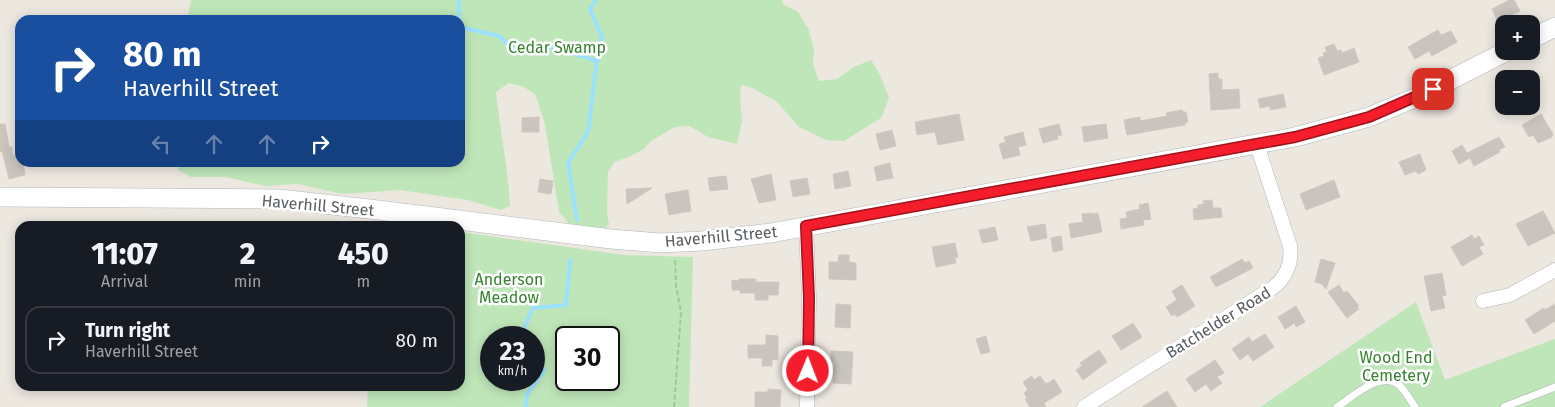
<!DOCTYPE html>
<meta charset="utf-8">
<style>
:root{--surface:#171b24;--page:#242831;--text:#f1f3f6;--muted:#9ea1a6;--line:#363941}
body{margin:0;font-family:"Fira Sans",sans-serif;background:var(--page);color:var(--text);height:100vh;display:flex;flex-direction:column;font-size:19px;white-space:nowrap}
*{box-sizing:border-box;margin:0}
p{font-size:16px;color:var(--muted)}
.icon{flex:none;width:28px;height:28px;fill:none;stroke:currentColor;stroke-width:2;stroke-linecap:round;stroke-linejoin:round}
.map{position:relative;flex:1;overflow:hidden}
.side{position:absolute;left:15px;top:221px;width:450px;height:170px;display:flex;flex-direction:column;background:var(--surface);border-radius:15px;box-shadow:0 2px 12px #0003}
.side>*{flex:none}
.banner{position:absolute;left:15px;top:15px;width:450px;height:152px;border-radius:15px;box-shadow:0 2px 12px #0003;background:#1a4fa0;color:#fff;overflow:hidden}
.tools{position:absolute;left:1495px;top:15px;display:grid;gap:10px}
.tools a{display:grid;place-items:center;width:45px;height:45px;border-radius:10px;background:var(--surface);box-shadow:0 2px 12px #0003;font-size:25px}
.speed{position:absolute;left:480px;top:326px;display:flex;gap:10px;font-size:25px;font-weight:700;text-align:center}
.speed>*{display:grid;place-content:center;width:65px;height:65px;border-radius:50%;background:var(--surface);box-shadow:0 2px 12px #0003;line-height:1}
.speed small{font-size:12px;font-weight:400}
.speed .limit{border:2px solid #111;border-radius:8px;background:#fff;color:#111}
.pin{position:absolute;display:grid;place-items:center;width:42px;height:42px;color:#fff;margin:-21px;border-radius:10px;box-shadow:0 2px 8px #0006}
.me{position:absolute;width:55px;margin:-28px;rotate:1deg;stroke-linejoin:round;filter:drop-shadow(0 0 4px #0008)}
.turn{display:flex;align-items:center;gap:18px;height:105px;padding:0 25px;font-size:22px}
.turn .icon{width:65px;height:65px;stroke-width:2.5}
.turn b{display:block;font-size:35px;line-height:42px}
.lanes{display:flex;align-items:center;height:48px;padding:0 25px;background:#0003;justify-content:center;gap:25px;direction:ltr}
.lanes .off{opacity:.35}
.eta{display:flex;justify-content:space-evenly;align-items:center;height:85px;text-align:center}
.eta b{font-size:30px;font-weight:800;line-height:35px}
ul{padding:0;list-style:none}
li{display:flex;align-items:center;gap:15px;height:68px;margin:0 10px 8px;padding:0 15px;border:2px solid var(--line);border-radius:15px}
li div{flex:1}
li b{display:block;font-size:19px}
li em{font-style:normal}
.map>svg:first-child{display:block}
.green{fill:#bfe6b9;fill-rule:evenodd}
.lines{fill:none;stroke-linecap:round;stroke-linejoin:round}
.stream{stroke:#9ce2ff;stroke-width:4}
.building{fill:#c9c4be;stroke:#d1c8bd}
.service-casing{stroke:#b0b4b8;stroke-width:8}
.minor-casing{stroke:#b0b4b8;stroke-width:15}
.secondary-casing{stroke:#b1b6bb;stroke-width:20}
.path{stroke:#94cd9c;stroke-width:2;stroke-dasharray:5 2.5;stroke-linecap:butt}
.service{stroke:#fff;stroke-width:7}
.minor{stroke:#fff;stroke-width:14}
.secondary{stroke:#fff;stroke-width:19}
.route-casing{stroke:#9f131c;stroke-width:12}
.route{stroke:#f41d2b;stroke-width:9}
.labels{text-anchor:middle;stroke-width:5;stroke-linejoin:round;paint-order:stroke}
.park-label{font-size:16px;fill:#36822e;stroke:#fff}
.street-label{font-size:16px;fill:#585d61;stroke:#fff}
</style>
<div class="map">
<svg width="1555" height="407" viewBox="0 0 1555 407">
<rect width="100%" height="100%" fill="#ece7df"/>
<g class="green">
<path d="M 191,0 L 782,0 L 783,4 L 798,12 L 808,28 L 814,49 L 813,64 L 819,81 L 837,79 L 854,67 L 871,60 L 880,75 L 889,98 L 881,118 L 844,141 L 826,140 L 799,127 L 776,101 L 750,87 L 741,85 L 740,97 L 742,121 L 737,144 L 708,137 L 689,126 L 675,127 L 651,141 L 644,149 L 629,157 L 614,162 L 608,172 L 607,211 L 609,225 L 607,225 L 607,229 L 571,226 L 559,212 L 545,124 L 535,94 L 524,87 L 509,83 L 496,92 C 500,130 508,167 510,206 L 501,210 L 468,200 L 400,190 L 342,194 L 298,184 L 265,186 L 226,177 L 191,177 L 178,170 L 178,163 L 460,162 L 460,20 L 187,20 Z"/>
<path d="M 460,232 L 625,255 L 693,257 L 689,407 L 367,407 L 368,386 L 460,386 ZM 491,338 L 534,338 L 534,380 L 491,380 ZM 566,338 L 609,338 L 609,380 L 566,380 Z"/>
<path d="M 1416,302 L 1445,380 L 1555,339 L 1555,407 L 1260,407 Z"/>
</g>
<g class="lines">
<g class="stream">
<path d="M 459,0 L 459,20"/>
<path d="M 460,27 L 499,36 L 516,52 L 545,45 L 597,61"/>
<path d="M 577,220 L 568,163 L 588,132 L 597,61 L 602,37 L 590,9 L 596,0"/>
<path d="M 529,338 L 524,328 L 533,308 L 566,305 L 570,260"/>
<path d="M 526,407 L 527,394 L 544,371 L 534,348"/>
</g>
</g>
<g class="building">
<path d="M 1509,0 L 1514,0 L 1520,11 L 1498,22 L 1492,9 Z"/>
<path d="M 1438,30 L 1441,35 L 1451,31 L 1457,42 L 1432,56 L 1429,51 L 1415,59 L 1408,47 Z"/>
<path d="M 1334,44 L 1337,51 L 1341,50 L 1342,53 L 1354,48 L 1359,62 L 1324,75 L 1318,58 L 1324,56 L 1323,53 L 1327,52 L 1325,47 Z"/>
<path d="M 1218,73 L 1218,79 L 1222,79 L 1222,90 L 1239,89 L 1240,108 L 1211,110 L 1209,74 Z"/>
<path d="M 1283,94 L 1286,107 L 1270,110 L 1270,106 L 1260,108 L 1258,99 Z"/>
<path d="M 1182,110 L 1183,112 L 1186,112 L 1188,122 L 1185,123 L 1185,125 L 1127,135 L 1124,120 L 1140,117 L 1140,121 L 1167,116 L 1166,113 Z"/>
<path d="M 959,114 L 964,140 L 938,145 L 935,132 L 917,135 L 915,122 Z"/>
<path d="M 1541,114 L 1553,134 L 1552,137 L 1538,143 L 1533,135 L 1529,137 L 1522,125 Z"/>
<path d="M 539,117 L 539,132 L 522,132 L 522,118 Z"/>
<path d="M 0,124 L 5,124 L 9,147 L 12,147 L 13,156 L 20,155 L 20,162 L 23,162 L 25,175 L 9,179 L 2,151 L 0,152 Z"/>
<path d="M 1059,124 L 1062,135 L 1057,136 L 1058,139 L 1043,143 L 1039,129 Z"/>
<path d="M 1106,124 L 1108,138 L 1084,142 L 1082,127 Z"/>
<path d="M 892,130 L 896,146 L 880,150 L 876,134 Z"/>
<path d="M 1023,132 L 1026,145 L 1018,147 L 1020,155 L 1003,159 L 999,144 L 1006,142 L 1004,137 Z"/>
<path d="M 1499,137 L 1505,147 L 1499,150 L 1500,152 L 1474,166 L 1470,158 L 1459,164 L 1452,151 L 1462,145 L 1467,153 Z"/>
<path d="M 1420,154 L 1426,170 L 1418,174 L 1416,171 L 1405,175 L 1399,162 Z"/>
<path d="M 890,163 L 893,178 L 877,181 L 874,167 Z"/>
<path d="M 848,171 L 851,186 L 835,189 L 833,174 Z"/>
<path d="M 771,174 L 776,200 L 759,203 L 751,179 Z"/>
<path d="M 726,176 L 728,189 L 710,191 L 708,178 Z"/>
<path d="M 807,178 L 810,194 L 793,197 L 790,181 Z"/>
<path d="M 540,179 L 553,181 L 551,194 L 538,192 Z"/>
<path d="M 1334,180 L 1340,197 L 1306,210 L 1300,194 Z"/>
<path d="M 652,188 L 627,204 L 626,189 Z"/>
<path d="M 688,190 L 691,211 L 669,215 L 665,194 Z"/>
<path d="M 1212,200 L 1213,208 L 1221,208 L 1222,217 L 1194,220 L 1193,209 L 1198,208 L 1198,205 L 1204,204 L 1203,201 Z"/>
<path d="M 1148,203 L 1151,219 L 1143,220 L 1144,225 L 1121,229 L 1120,219 L 1127,218 L 1126,212 L 1140,209 L 1139,205 Z"/>
<path d="M 1543,211 L 1555,233 L 1528,246 L 1516,224 Z"/>
<path d="M 1092,213 L 1093,214 L 1098,213 L 1102,232 L 1071,238 L 1069,224 L 1083,222 L 1082,214 Z"/>
<path d="M 1045,224 L 1047,238 L 1031,241 L 1027,227 Z"/>
<path d="M 995,227 L 998,240 L 982,243 L 979,230 Z"/>
<path d="M 1472,235 L 1474,239 L 1479,236 L 1484,245 L 1479,247 L 1483,254 L 1462,266 L 1451,247 Z"/>
<path d="M 1061,236 L 1063,250 L 1053,252 L 1051,238 Z"/>
<path d="M 955,243 L 958,257 L 955,257 L 956,263 L 936,267 L 932,247 Z"/>
<path d="M 839,255 L 849,255 L 849,262 L 856,263 L 856,280 L 829,279 L 829,262 L 838,262 Z"/>
<path d="M 1242,259 L 1245,263 L 1249,261 L 1253,268 L 1216,287 L 1210,277 Z"/>
<path d="M 1321,259 L 1335,263 L 1326,289 L 1322,284 L 1315,282 Z"/>
<path d="M 1442,273 L 1446,295 L 1442,296 L 1445,308 L 1431,311 L 1424,276 Z"/>
<path d="M 739,279 L 756,279 L 756,282 L 779,282 L 778,295 L 768,295 L 768,300 L 755,300 L 755,293 L 740,293 L 740,290 L 732,290 L 732,280 L 739,281 Z"/>
<path d="M 1182,285 L 1195,306 L 1177,317 L 1175,314 L 1172,316 L 1166,307 L 1177,300 L 1172,291 Z"/>
<path d="M 1339,285 L 1344,293 L 1347,291 L 1359,306 L 1357,307 L 1359,309 L 1347,318 L 1328,292 Z"/>
<path d="M 836,304 L 851,305 L 850,328 L 835,327 Z"/>
<path d="M 1555,304 L 1555,321 L 1534,334 L 1525,320 L 1544,308 L 1545,310 Z"/>
<path d="M 1296,306 L 1305,322 L 1296,327 L 1295,323 L 1285,329 L 1278,317 Z"/>
<path d="M 1133,323 L 1142,337 L 1121,350 L 1112,336 Z"/>
<path d="M 1265,334 L 1274,347 L 1253,361 L 1248,354 L 1240,360 L 1232,349 L 1249,337 L 1252,342 Z"/>
<path d="M 766,335 L 778,336 L 778,360 L 772,359 L 772,366 L 762,366 L 762,358 L 748,358 L 748,345 L 766,345 Z"/>
<path d="M 986,336 L 990,352 L 981,354 L 976,339 Z"/>
<path d="M 1099,350 L 1107,362 L 1083,380 L 1076,370 L 1082,366 L 1080,363 Z"/>
<path d="M 831,351 L 853,352 L 851,384 L 833,383 L 834,362 L 831,362 Z"/>
<path d="M 1215,360 L 1224,373 L 1217,377 L 1222,383 L 1211,391 L 1206,384 L 1195,392 L 1186,379 Z"/>
<path d="M 1032,376 L 1034,380 L 1040,376 L 1046,384 L 1054,379 L 1062,392 L 1044,403 L 1046,407 L 1030,407 L 1025,399 L 1027,398 L 1024,393 L 1028,390 L 1023,382 Z"/>
<path d="M 768,389 L 781,390 L 780,407 L 755,407 L 755,392 L 768,392 Z"/>
<path d="M 1167,391 L 1177,407 L 1142,407 Z"/>
</g>
<g class="lines">
<g class="service-casing">
<g id="service">
<path d="M 1337,407 C 1353,397 1379,371 1398,384 C 1405,390 1410,400 1415,407"/>
<path d="M 1504,407 L 1555,387"/>
</g>
</g>
<g class="minor-casing">
<g id="minor">
<path d="M 806,226 L 809,298 L 807,407"/>
<path d="M 1483,301 L 1510,295 L 1555,270"/>
<path d="M 1084,407 L 1271,289 C 1286,279 1292,263 1290,246 L 1257,145"/>
</g>
</g>
<g class="secondary-casing">
<g id="secondary">
<path d="M 1531,39 L 1555,27"/>
<path d="M 0,197 L 279,199 L 378,210 L 611,239 L 660,243 L 702,241 L 771,233 L 1295,137 L 1369,117 L 1417,97 L 1507,51"/>
</g>
</g>
<path class="path" d="M 674,407 L 681,312 L 676,286 L 675,258"/>
<use href="#service" class="service"/>
<use href="#minor" class="minor"/>
<use href="#secondary" class="secondary"/>
</g>
<g class="lines">
<g class="route-casing">
<path id="route" d="M 808,371 L 809,298 L 806,226 L 1295,137 L 1369,117 L 1433,89"/>
</g>
<use href="#route" class="route"/>
</g>
<g class="labels">
<g class="park-label">
<text x="557" y="53">Cedar Swamp</text>
<text x="509" y="285">Anderson<tspan x="509" dy="18">Meadow</tspan></text>
<text x="1396" y="363">Wood End<tspan x="1396" dy="18">Cemetery</tspan></text>
</g>
<g class="street-label">
<text transform="translate(318 205) rotate(5)" y="6">Haverhill Street</text>
<text transform="translate(721 236) rotate(-5)" y="6">Haverhill Street</text>
<text transform="translate(1218 322) rotate(-32)" y="6">Batchelder Road</text>
</g>
</g>
</svg>
<div class="tools">
<a>+</a>
<a>−</a>
</div>
<div class="speed"><div>23<small>km/h</small></div><div class="limit">30</div></div>
<div class="pin" style="left:1433px;top:89px;background:#d93025"><svg class="icon" aria-label="arrive" viewBox="0 0 24 24"><path d="M6 21V4h12l-3 4 3 4H6"/></svg></div>
<svg class="me" style="left:808px;top:371px" viewBox="-20 -20 40 40"><circle r="17" fill="#f41d2b" stroke="#fff" stroke-width="3"/><path d="M0-11L8 9 0 5-8 9z" fill="#fff"/></svg>
<div class="banner">
<div class="turn"><svg class="icon" aria-label="right" viewBox="0 0 24 24"><path d="M7 20v-9h11M14 6l5 5-5 5"/></svg><div><b>80 m</b>Haverhill Street</div></div>
<div class="lanes"><svg class="icon off" aria-label="left" viewBox="0 0 24 24"><path d="M17 20v-9H6M10 6l-5 5 5 5"/></svg><svg class="icon off" aria-label="ahead" viewBox="0 0 24 24"><path d="M12 20V5M6 11l6-6 6 6"/></svg><svg class="icon off" aria-label="ahead" viewBox="0 0 24 24"><path d="M12 20V5M6 11l6-6 6 6"/></svg><svg class="icon" aria-label="right" viewBox="0 0 24 24"><path d="M7 20v-9h11M14 6l5 5-5 5"/></svg></div>
</div>
<section class="side">
<div class="eta">
<div><b>11:07</b><p>Arrival</p></div>
<div><b>2</b><p>min</p></div>
<div><b>450</b><p>m</p></div>
</div>
<ul>
<li><svg class="icon" aria-label="right" viewBox="0 0 24 24"><path d="M7 20v-9h11M14 6l5 5-5 5"/></svg><div><b>Turn right</b><p>Haverhill Street</p></div><em>80 m</em></li>
</ul>
</section>
</div>
